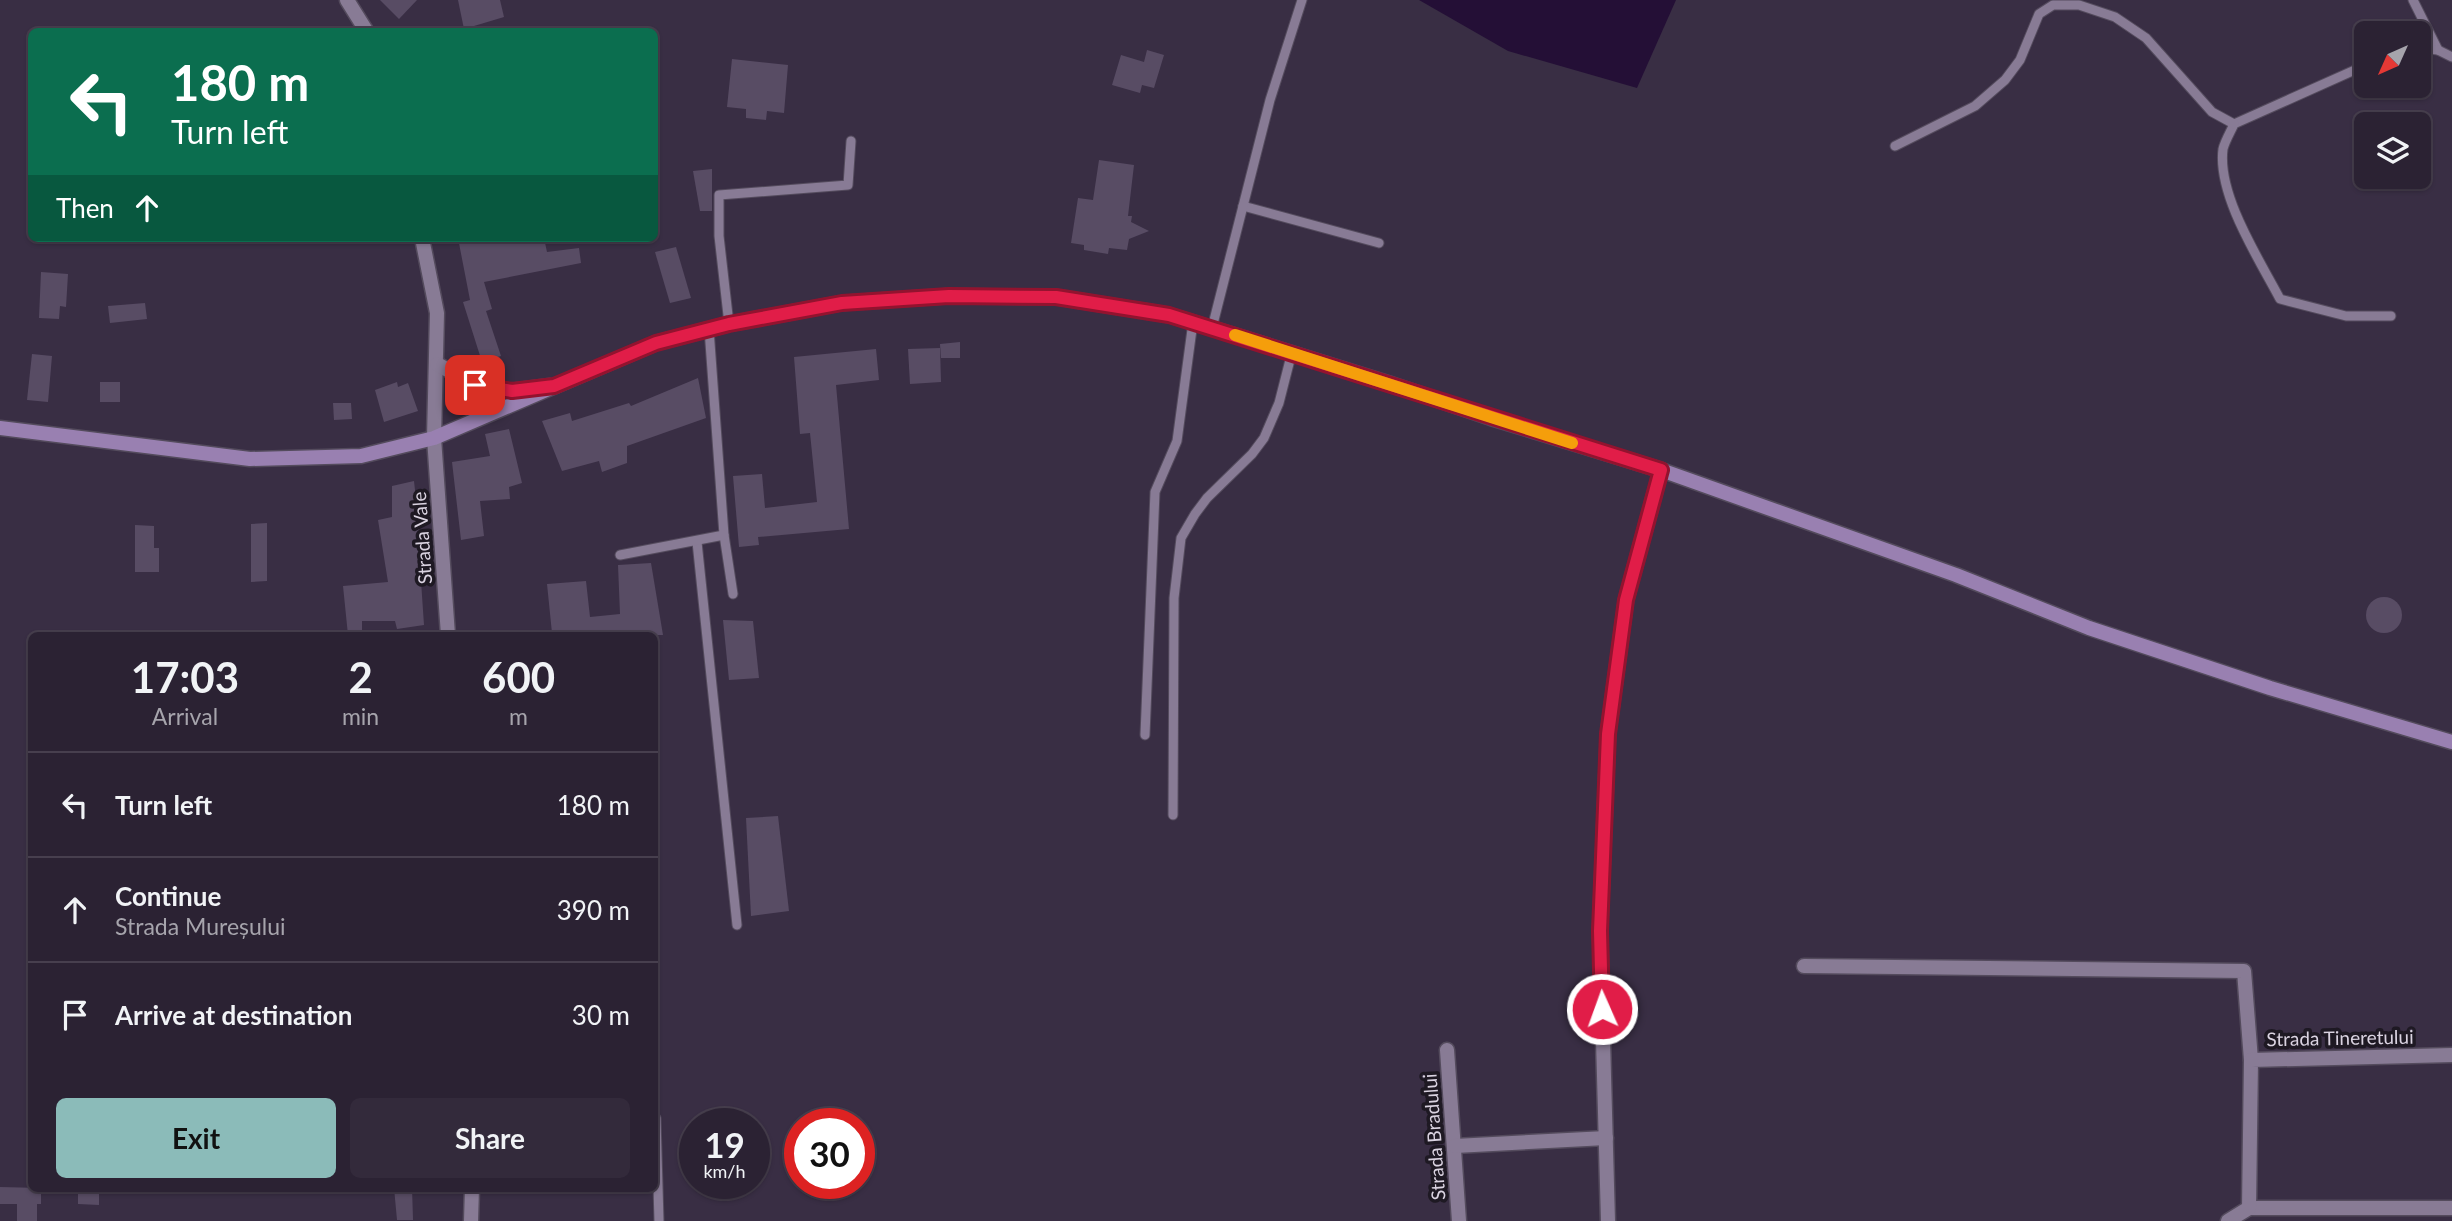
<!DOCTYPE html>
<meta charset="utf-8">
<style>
:root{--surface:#2b2233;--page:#332a3b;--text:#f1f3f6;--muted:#a6a4ac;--line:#473f4e;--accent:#8bbbb9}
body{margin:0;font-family:Lato,sans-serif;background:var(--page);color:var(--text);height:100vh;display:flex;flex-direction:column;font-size:26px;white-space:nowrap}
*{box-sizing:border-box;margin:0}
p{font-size:23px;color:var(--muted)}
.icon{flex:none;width:38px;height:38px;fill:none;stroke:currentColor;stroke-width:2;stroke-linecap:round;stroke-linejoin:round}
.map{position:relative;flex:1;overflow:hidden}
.drawer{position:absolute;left:28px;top:632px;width:630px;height:560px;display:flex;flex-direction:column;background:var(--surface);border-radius:10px;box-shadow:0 2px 5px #0004,0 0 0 2px var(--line)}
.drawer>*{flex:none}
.hud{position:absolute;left:28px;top:28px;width:630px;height:214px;border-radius:10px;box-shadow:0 2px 5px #0004,0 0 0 2px var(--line);background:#0b6e4f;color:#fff;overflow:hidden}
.needle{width:46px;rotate:225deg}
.fabs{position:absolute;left:2354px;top:21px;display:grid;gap:14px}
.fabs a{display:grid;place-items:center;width:77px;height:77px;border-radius:10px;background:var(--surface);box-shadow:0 2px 5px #0004,0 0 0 2px var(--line);font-size:35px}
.speed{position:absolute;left:679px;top:1108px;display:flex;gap:14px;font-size:35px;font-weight:700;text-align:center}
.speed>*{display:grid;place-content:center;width:91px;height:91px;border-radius:50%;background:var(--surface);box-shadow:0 2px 5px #0004,0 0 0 2px var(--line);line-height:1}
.speed small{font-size:18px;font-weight:400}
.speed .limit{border:10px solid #d22;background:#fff;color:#111}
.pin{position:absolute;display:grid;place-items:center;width:60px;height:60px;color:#fff;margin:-30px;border-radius:14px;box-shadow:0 4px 10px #0006}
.me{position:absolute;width:77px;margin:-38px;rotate:358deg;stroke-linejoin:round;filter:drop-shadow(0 0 5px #0008)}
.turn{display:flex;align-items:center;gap:24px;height:147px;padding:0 28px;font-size:32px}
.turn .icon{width:91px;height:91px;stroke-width:2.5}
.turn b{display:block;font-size:49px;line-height:60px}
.then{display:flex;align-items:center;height:66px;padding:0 28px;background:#0003;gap:14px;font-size:26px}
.eta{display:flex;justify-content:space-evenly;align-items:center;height:119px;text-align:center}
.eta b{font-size:42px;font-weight:700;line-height:49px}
.primary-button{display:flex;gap:14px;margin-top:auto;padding:14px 28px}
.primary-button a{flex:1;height:80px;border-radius:10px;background:var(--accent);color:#111;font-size:28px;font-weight:700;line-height:80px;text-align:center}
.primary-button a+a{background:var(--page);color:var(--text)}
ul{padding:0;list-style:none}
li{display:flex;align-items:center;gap:21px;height:105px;padding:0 28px;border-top:2px solid var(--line)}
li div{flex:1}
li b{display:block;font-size:26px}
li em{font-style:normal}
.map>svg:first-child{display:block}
.water{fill:#240f36}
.building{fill:#584c64}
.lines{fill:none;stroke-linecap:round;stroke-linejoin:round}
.service-casing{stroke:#544b5d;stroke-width:11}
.minor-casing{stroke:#544b5d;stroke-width:17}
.tertiary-casing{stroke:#544b5d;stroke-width:17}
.secondary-casing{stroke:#544b5d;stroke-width:17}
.service{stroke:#887b95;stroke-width:9}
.minor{stroke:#887b95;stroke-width:14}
.tertiary{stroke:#887b95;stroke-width:14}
.secondary{stroke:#9980b1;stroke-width:14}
.route-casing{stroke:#92132f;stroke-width:18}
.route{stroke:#e11d48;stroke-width:12}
.slow{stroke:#f59e0b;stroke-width:12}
.labels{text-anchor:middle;stroke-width:7;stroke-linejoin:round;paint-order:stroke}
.street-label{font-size:19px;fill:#dad3e1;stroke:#1e1923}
</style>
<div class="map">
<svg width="2452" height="1221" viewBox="0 0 2452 1221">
<rect width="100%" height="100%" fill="#392e44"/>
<path class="water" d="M 1419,0 L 1676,0 L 1637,88 L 1508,51 Z"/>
<g class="building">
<path d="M 380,0 L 417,0 L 399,19 Z"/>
<path d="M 458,0 L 500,0 L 504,17 L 464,29 Z"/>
<path d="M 1147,50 L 1164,55 L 1154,88 L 1142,85 L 1140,93 L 1112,85 L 1121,55 L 1144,62 Z"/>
<path d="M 732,59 L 788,65 L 784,113 L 767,111 L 766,120 L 746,118 L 746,109 L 727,107 Z"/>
<path d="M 1099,160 L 1134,165 L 1128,216 L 1132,216 L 1131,222 L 1149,231 L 1129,239 L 1127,250 L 1109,248 L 1108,254 L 1084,250 L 1084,245 L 1071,243 L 1078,198 L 1093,200 Z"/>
<path d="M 712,169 L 712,211 L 700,211 L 693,171 Z"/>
<path d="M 458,238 L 544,238 L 547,252 L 579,248 L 581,263 L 484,282 L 492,309 L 486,311 L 501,356 L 482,362 L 463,302 L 470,300 Z"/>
<path d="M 676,247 L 691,298 L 670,303 L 655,252 Z"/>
<path d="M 41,272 L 68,274 L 66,307 L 60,306 L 59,319 L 39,318 Z"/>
<path d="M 145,303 L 147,319 L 110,323 L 108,306 Z"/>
<path d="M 960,342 L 960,358 L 941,358 L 940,344 Z"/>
<path d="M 940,348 L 941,382 L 910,384 L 908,349 Z"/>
<path d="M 876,349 L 879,380 L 836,385 L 849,529 L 758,537 L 759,545 L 739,547 L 733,476 L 762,474 L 765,508 L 817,502 L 810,433 L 800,434 L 794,357 Z"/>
<path d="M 32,354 L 52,356 L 48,402 L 27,400 Z"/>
<path d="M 698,378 L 706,418 L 627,446 L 627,463 L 602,472 L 599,461 L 562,471 L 542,421 L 570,413 L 572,421 L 629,403 L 631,406 Z"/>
<rect x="100" y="382" width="20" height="20"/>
<path d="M 397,382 L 398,387 L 408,383 L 418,411 L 384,422 L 375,390 Z"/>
<path d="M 333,403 L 351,403 L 352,419 L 334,420 Z"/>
<path d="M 509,429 L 522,483 L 509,487 L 510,499 L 480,501 L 484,536 L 461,540 L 452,462 L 490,456 L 485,434 Z"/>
<path d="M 414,481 L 420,536 L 418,537 L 424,625 L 397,629 L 395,621 L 362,621 L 362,635 L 348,635 L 343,586 L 388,582 L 378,520 L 392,517 L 392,486 Z"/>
<path d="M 267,523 L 267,581 L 251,582 L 251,524 Z"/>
<path d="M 135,525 L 154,526 L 154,548 L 159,548 L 159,572 L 135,572 Z"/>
<path d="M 651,563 L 663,635 L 557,635 L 557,632 L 552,633 L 547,584 L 586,581 L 590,617 L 620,614 L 618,565 Z"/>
<circle cx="2384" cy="615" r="18"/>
<path d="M 723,620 L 753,621 L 759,678 L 729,680 Z"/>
<path d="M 778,816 L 789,911 L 751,916 L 746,818 Z"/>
<path d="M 0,1187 L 41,1188 L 41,1204 L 37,1204 L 37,1221 L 17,1221 L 17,1204 L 0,1204 Z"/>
<path d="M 78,1188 L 99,1188 L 99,1205 L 78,1204 Z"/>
<path d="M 394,1188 L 412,1188 L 413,1220 L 397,1220 Z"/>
</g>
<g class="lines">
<g class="service-casing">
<g id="service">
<path d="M 2413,0 L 2438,50"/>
<path d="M 2418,48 L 2438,50 L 2452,57"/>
<path d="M 2366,65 L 2234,124 C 2231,131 2225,141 2223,149 C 2217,195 2259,259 2280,299 L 2346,316 L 2391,316"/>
<path d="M 1895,146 L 1975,106 L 2005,80 L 2020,60 L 2039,14 L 2053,5 L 2079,5 L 2115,17 L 2146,38 L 2212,112 L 2234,124"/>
<path d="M 1243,206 L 1379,243"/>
<path d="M 729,324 L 719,236 L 719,195 L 848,185 L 851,141"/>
<path d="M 1212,328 L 1270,100 L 1302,0"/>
<path d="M 709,329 L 724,535 L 733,594"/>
<path d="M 697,542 L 737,925"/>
<path d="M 620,555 L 724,535"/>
<path d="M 1145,735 L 1155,492 L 1177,441 L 1193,322"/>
<path d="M 1173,815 L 1174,598 L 1181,538 L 1195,514 L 1207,498 L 1252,454 L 1264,438 L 1279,403 L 1292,352"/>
<path d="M 656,1118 L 659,1221"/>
</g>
</g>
<g class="minor-casing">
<g id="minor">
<path d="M 347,0 L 367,32"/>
<path d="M 422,238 L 437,313 L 434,438"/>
<path d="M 437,364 L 475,385 L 512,391 L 550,386"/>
<path d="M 1804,966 L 2244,971 L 2251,1060"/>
<path d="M 1447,1050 L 1459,1221"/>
<path d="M 1455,1146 L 1606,1138"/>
<path d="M 2249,1208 L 2452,1208"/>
<path d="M 1608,1221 L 1600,931 L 1608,734 L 1626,600 L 1661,470"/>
<path d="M 2228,1221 L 2249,1208 L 2251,1060 L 2452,1055"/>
</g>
</g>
<g class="tertiary-casing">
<g id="tertiary">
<path d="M 434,438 L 448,635"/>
<path d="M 471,1221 L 472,1188"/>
</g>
</g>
<g class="secondary-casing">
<path id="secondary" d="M 0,428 L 250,459 L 361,456 L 434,438 L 656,343 L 729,324 L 842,303 L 949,296 L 1056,297 L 1169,315 L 1388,383 L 1491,418 L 1661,470 L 1956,575 L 2089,628 L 2270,688 L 2452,742"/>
</g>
<use href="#service" class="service"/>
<use href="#minor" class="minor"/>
<use href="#tertiary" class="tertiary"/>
<use href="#secondary" class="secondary"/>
</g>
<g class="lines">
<g class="route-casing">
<path id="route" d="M 475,385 L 512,391 L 554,386 L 656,343 L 729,324 L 842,303 L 949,296 L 1056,297 L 1169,315 L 1661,470 L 1626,600 L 1608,734 L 1600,931 L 1602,1009"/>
</g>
<use href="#route" class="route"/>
<path class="slow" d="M 1235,335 L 1572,443"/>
</g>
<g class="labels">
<g class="street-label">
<text transform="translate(422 538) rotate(-94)" y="7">Strada Vale</text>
<text transform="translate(2340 1038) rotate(-1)" y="7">Strada Tineretului</text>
<text transform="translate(1434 1137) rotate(-94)" y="7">Strada Bradului</text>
</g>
</g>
</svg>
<div class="fabs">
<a><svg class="needle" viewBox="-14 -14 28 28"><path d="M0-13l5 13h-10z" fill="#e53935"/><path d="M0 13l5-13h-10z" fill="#a6a4ac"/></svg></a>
<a><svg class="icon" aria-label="layers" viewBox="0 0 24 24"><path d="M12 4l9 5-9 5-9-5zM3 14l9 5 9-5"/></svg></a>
</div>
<div class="speed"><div>19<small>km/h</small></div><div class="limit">30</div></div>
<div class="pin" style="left:475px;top:385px;background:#d93025"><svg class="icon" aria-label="arrive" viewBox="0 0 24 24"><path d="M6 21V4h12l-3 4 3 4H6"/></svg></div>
<svg class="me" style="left:1602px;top:1009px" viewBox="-20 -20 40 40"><circle r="17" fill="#e11d48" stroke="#fff" stroke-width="3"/><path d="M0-11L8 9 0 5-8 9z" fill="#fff"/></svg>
<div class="hud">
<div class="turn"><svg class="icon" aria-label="left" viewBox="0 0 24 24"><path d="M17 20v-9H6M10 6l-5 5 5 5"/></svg><div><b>180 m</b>Turn left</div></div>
<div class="then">Then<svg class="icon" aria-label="ahead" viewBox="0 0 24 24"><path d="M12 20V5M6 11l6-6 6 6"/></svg></div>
</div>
<section class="drawer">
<div class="eta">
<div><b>17:03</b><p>Arrival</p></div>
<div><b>2</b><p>min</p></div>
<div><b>600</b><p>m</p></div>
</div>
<ul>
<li><svg class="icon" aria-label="left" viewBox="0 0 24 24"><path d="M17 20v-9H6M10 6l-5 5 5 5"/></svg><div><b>Turn left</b></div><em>180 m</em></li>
<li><svg class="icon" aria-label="ahead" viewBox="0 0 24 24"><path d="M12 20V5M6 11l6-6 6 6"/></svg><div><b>Continue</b><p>Strada Mureșului</p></div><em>390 m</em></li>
<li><svg class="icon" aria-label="arrive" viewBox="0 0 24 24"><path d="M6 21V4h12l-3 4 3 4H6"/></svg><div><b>Arrive at destination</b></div><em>30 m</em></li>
</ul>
<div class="primary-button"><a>Exit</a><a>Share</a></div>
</section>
</div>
